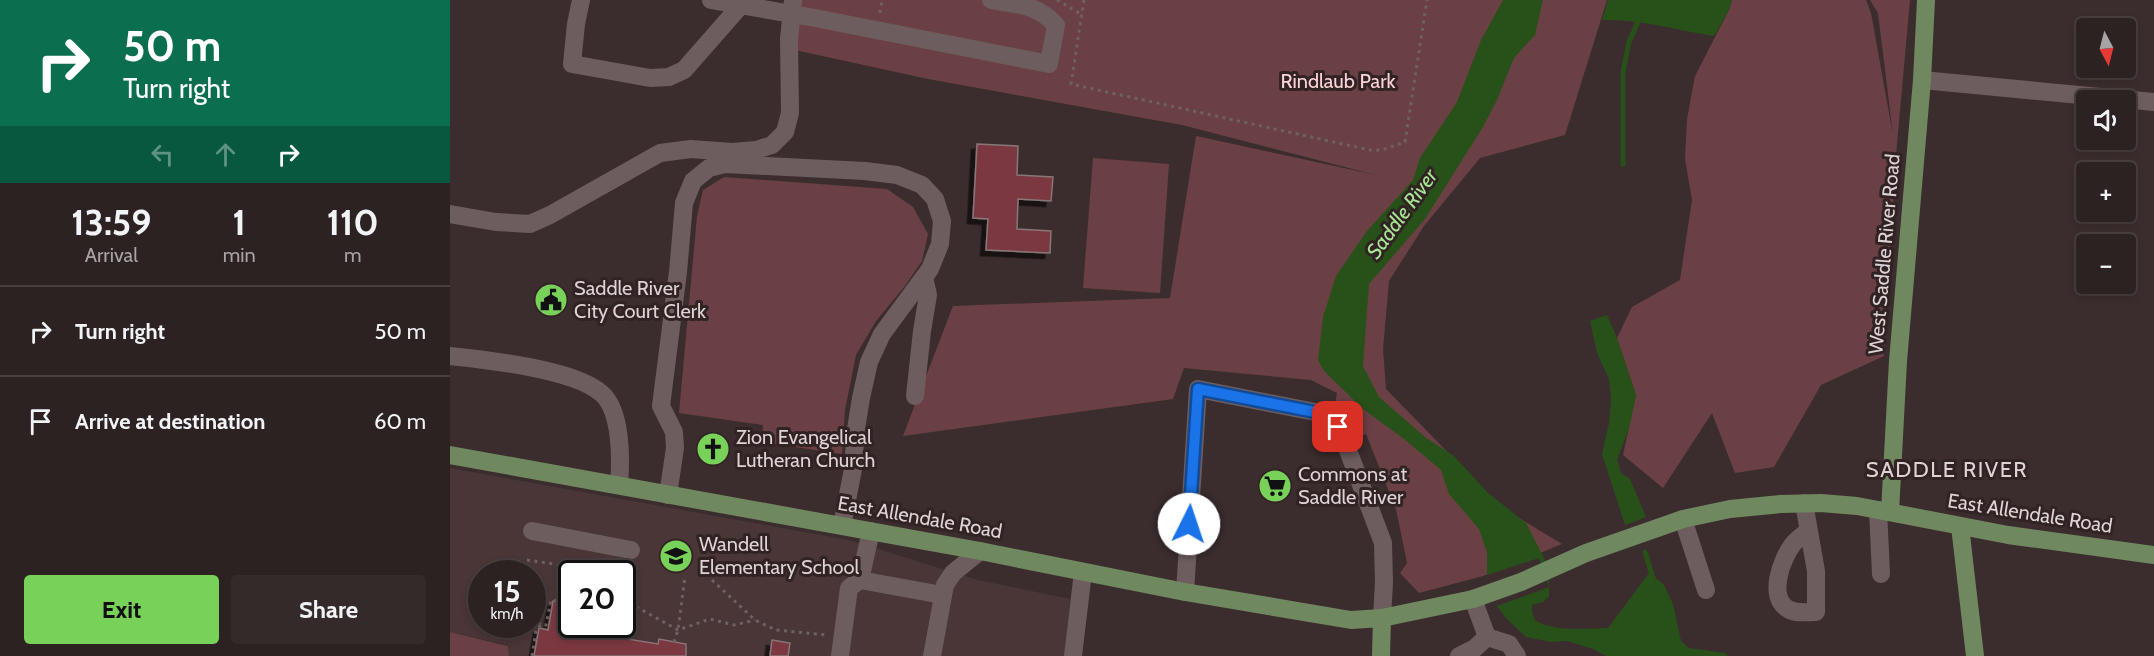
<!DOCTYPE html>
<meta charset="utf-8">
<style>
:root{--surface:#2c2222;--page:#342a2a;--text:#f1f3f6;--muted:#a6a4a5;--line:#483f40;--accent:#78d158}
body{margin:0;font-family:Cabin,sans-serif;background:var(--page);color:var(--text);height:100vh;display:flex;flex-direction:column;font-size:22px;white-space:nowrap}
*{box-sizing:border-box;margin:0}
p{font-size:20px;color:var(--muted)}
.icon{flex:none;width:33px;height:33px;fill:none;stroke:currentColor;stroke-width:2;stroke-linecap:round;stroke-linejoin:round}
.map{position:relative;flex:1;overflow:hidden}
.details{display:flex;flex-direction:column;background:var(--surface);width:450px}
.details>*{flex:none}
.hud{background:#0b6e4f;color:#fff;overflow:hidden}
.needle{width:39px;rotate:173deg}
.controls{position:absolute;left:1626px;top:18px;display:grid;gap:12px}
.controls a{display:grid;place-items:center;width:60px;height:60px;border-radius:6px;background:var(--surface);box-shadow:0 3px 9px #0003,0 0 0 2px var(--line);font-size:30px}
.speed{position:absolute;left:18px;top:560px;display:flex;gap:12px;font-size:30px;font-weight:700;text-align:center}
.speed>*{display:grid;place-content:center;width:78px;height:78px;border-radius:50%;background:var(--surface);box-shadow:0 3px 9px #0003,0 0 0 2px var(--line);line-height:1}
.speed small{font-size:15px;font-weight:400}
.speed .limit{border:3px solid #111;border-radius:9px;background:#fff;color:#111}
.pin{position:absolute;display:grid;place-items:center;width:51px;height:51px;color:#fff;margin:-26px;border-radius:12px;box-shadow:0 3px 9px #0006}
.me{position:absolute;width:66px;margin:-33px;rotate:4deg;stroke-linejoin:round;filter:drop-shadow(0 0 4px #0008)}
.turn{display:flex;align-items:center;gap:21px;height:126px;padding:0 24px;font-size:27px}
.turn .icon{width:78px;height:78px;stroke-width:2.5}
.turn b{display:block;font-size:42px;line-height:51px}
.lanes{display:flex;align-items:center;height:57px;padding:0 24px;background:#0003;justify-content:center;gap:30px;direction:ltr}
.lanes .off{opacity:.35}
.eta{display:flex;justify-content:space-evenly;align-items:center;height:102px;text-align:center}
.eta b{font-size:36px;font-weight:700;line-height:42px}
.cta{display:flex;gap:12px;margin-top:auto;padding:12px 24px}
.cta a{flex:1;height:69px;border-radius:6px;background:var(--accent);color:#111;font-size:24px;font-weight:700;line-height:69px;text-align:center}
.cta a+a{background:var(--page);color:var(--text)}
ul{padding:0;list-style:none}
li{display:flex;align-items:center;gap:18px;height:90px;padding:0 24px;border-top:2px solid var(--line)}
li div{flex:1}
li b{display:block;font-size:22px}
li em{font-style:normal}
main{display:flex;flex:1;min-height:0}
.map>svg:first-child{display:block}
.built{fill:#4a3537;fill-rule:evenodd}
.green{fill:#6b4044}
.water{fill:#285119}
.pier{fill:#3b2d2e}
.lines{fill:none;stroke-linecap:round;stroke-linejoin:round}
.stream{stroke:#285119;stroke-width:5}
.building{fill:#7c3740;stroke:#877778;stroke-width:1.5;filter:url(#shadow)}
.path{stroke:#6e6162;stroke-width:3;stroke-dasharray:3 4.5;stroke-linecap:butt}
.minor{stroke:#6d5d5e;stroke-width:18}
.major{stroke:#708860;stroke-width:18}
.route-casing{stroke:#114b97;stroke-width:15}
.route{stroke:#1a73e8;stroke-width:10}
.labels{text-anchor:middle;stroke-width:6;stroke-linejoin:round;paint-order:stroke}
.park-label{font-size:20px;fill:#fed2d5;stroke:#312324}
.street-label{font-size:20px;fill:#ddd3d4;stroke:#312324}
.poi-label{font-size:20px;fill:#ddd3d4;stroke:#312324;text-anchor:start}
.water-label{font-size:21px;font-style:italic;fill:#a7e594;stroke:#312324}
.quarter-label{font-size:22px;letter-spacing:1.5px;fill:#ddd3d4;stroke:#312324}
</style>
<main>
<section class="details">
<div class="hud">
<div class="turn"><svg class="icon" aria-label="right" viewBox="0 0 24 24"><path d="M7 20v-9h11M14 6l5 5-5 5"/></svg><div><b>50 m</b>Turn right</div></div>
<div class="lanes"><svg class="icon off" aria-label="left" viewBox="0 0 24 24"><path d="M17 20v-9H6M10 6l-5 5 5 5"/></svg><svg class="icon off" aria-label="ahead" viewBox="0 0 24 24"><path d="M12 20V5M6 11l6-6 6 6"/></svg><svg class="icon" aria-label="right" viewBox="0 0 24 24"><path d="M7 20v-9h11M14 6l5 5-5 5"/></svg></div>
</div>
<div class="eta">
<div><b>13:59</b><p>Arrival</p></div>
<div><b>1</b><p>min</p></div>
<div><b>110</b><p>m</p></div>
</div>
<ul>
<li><svg class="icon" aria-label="right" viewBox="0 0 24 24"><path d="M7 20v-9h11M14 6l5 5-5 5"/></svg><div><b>Turn right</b></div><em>50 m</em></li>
<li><svg class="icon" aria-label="arrive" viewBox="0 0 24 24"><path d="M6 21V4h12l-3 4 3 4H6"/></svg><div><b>Arrive at destination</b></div><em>60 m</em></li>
</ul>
<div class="cta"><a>Exit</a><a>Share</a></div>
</section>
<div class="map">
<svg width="1704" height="656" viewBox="0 0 1704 656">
<defs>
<filter id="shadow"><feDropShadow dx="-5.5" dy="5.5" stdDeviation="0" flood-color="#0009"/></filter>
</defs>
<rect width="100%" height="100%" fill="#3b2d2e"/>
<path class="built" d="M 0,468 L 399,540 L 528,580 L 620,599 L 615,656 L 59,656 L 58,645 L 0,632 ZM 32,573 L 82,573 L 82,624 L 32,624 ZM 122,573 L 172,573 L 172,624 L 122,624 Z"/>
<g class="green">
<path d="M 335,0 L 1157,0 L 1115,135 L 1030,158 L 974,226 L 939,281 L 933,349 L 936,389 L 1051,507 L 1112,544 L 1033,576 L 969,593 L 950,573 L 957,563 L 946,509 L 916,434 L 906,438 L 902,436 L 894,419 L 884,409 L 887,393 L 861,380 L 734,368 L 723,399 L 453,436 L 503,306 L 720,298 L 746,136 L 926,175 L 732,125 L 478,79 L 331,47 Z"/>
<path d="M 1282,0 L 1416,0 L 1421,13 L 1443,135 L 1428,13 L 1420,0 L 1460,0 L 1446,155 L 1434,356 L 1371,385 L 1324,467 L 1285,473 L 1262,413 L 1213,488 L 1173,455 L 1186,395 L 1167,338 L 1182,307 L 1230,280 L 1242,200 L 1235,159 L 1237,119 L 1245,76 L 1279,10 Z"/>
<path d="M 643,158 L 719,164 L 710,293 L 633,288 Z"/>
<path d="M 274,177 L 437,189 L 463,207 L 478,234 L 472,261 L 455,286 L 426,321 L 406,355 L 395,410 L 392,454 L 312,442 L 313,425 L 229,413 L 247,216 L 253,190 Z"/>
<path d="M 0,632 L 58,646 L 59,656 L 0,656 Z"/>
</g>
<g class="water">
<path d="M 1053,0 L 1093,0 L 1085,35 L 1064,58 L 1047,100 L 1033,127 L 975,219 L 919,284 L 913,366 L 929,397 L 975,437 L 1004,456 L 1038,493 L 1076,523 L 1094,558 L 1099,574 L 1099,596 L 1093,602 L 1082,605 L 1082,612 L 1085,620 C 1102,632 1138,629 1158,628 L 1199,573 L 1214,585 L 1223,604 L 1231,641 L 1239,648 L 1275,653 L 1278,656 L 1156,656 L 1143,649 L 1117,641 L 1101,642 L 1076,637 L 1055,617 L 1047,606 L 1037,575 L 1037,552 L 1029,529 L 999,494 L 991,470 L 954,439 L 913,409 L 874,371 L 868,360 L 873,317 L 886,276 L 917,231 L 963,180 L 970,158 L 1007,102 L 1031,40 Z"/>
<path d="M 1158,0 L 1282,0 L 1279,10 L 1264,36 C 1227,30 1190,19 1152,20 Z"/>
<path d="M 1157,315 L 1167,338 L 1186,395 L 1179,429 L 1167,459 L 1171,473 L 1180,479 L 1196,517 L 1175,525 L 1152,454 L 1159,423 L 1161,399 L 1159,379 L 1147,353 L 1140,321 Z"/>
</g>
<path class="pier" d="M 1089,558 L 1099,587 L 1047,606 L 1037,575 Z"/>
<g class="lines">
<g class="stream">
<path d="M 1173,164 L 1173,72 L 1179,42 L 1188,22"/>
<path d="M 1195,552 L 1204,581"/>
</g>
</g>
<g class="building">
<path d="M 527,144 L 568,146 L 567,175 L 603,177 L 601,201 L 568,199 L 567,229 L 601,231 L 600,253 L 536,250 L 538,219 L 523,218 Z"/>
<path d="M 103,601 L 122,604 L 122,624 L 154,624 L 152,635 L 208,644 L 209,639 L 236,644 L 236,656 L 84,656 L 89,628 L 98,630 Z"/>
<path d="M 322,640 L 340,643 L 338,656 L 320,656 Z"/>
</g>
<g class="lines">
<g class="path">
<path d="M 607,0 L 631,14"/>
<path d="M 634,0 L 621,84 L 920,150 L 932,150 L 955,142 L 977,0"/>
<path d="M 430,13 L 432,0"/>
<path d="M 77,560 L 104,564 L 133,573"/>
<path d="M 262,580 L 305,620 L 326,630 L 377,635"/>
<path d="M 172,602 L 183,605 L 228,630 L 260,619 L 284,625 L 305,620"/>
<path d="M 82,619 L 91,624"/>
<path d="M 224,642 L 228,630 L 235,576"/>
<path d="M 82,656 L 86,631 L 91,624 L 96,625 L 101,600 L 122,603"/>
</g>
<g class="minor">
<path d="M 131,0 L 126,24 L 122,64 L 200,78 L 219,77 L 234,70 L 291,5"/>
<path d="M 261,0 L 365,18 L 599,64 L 606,25 C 587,4 568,5 541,0"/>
<path d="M 1472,80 L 1704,102"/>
<path d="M 0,214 L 46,222 L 80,224 L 100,215 L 210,153 L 241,149 L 282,152 L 306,150 L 322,145 L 335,132 L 340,113 L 339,39 L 343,0"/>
<path d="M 0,356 C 37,360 124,369 151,393 C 172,410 171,461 169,485"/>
<path d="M 465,396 L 472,331 L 478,295 L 474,277"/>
<path d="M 218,495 L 225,448 L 224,432 L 211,406 L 228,272 L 234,203 L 243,181 L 259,168 L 275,164 L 415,171 L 447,175 L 472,185 L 485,199 L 492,221 L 490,244 L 480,269 L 432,334 L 419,362 L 411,398 L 406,429 L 403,469 L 392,526"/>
<path d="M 1354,503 L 1366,571 L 1366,612 C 1357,612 1346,614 1338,609 C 1317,597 1332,558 1343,544 C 1347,539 1353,535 1358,531"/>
<path d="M 1428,510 L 1431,574"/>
<path d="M 1233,519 L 1256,590"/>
<path d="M 82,531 L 181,550"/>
<path d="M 410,580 L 492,595"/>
<path d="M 735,592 L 748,389 L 870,413 C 882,418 887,426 893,437 L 933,543 L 934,582 L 932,618"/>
<path d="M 1023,599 L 1037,637"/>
<path d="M 1037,637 L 1059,644 L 1067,656"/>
<path d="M 390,656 L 399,588 L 410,580 L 421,531"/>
<path d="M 482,656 L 495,585 L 503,573 L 530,551"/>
<path d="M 623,656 L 633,572"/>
<path d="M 1009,656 L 1025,648 L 1037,637"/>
</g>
<g class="major">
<path d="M 0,455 L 530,551 L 735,592 L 901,620 L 932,618 L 1023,599 L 1071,582 L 1136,553 L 1233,519 L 1280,509 L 1331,504 L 1371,503 L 1407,506 L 1558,535 L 1704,555"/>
<path d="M 1440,512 L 1448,361 L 1472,80 L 1476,0"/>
<path d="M 1510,526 L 1525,656"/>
<path d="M 931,656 L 932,618"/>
</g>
</g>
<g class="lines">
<g class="route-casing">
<path id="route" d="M 739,524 L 748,389 L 870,413 L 876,416 L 888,427"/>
</g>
<use href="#route" class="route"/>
</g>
<defs>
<g id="civic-disc" transform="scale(1.725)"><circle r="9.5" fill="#78d158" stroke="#312324"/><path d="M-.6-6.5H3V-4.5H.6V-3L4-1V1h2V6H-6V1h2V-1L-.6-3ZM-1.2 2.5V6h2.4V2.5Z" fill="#111"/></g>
<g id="church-disc" transform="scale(1.725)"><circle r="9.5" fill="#78d158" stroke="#312324"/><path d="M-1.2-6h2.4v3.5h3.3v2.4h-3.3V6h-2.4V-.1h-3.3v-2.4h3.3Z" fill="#111"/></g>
<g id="supermarket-disc" transform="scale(1.725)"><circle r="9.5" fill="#78d158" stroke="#312324"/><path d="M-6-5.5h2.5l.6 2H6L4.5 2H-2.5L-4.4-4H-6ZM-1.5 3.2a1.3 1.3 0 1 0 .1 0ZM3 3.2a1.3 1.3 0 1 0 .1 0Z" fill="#111"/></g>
<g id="school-disc" transform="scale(1.725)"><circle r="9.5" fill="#78d158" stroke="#312324"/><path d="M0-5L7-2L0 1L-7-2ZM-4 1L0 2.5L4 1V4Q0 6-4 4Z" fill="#111"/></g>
</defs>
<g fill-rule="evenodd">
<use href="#civic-disc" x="101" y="300"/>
<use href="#church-disc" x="263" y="449"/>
<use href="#supermarket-disc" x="825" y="486"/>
<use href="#school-disc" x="226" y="556"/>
</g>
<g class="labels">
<g class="park-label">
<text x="888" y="88">Rindlaub Park</text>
</g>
<g class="street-label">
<text transform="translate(1434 254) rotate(-85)" y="7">West Saddle River Road</text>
<text transform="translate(1580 513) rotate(9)" y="7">East Allendale Road</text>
<text transform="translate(470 517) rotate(10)" y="7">East Allendale Road</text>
</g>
<g class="poi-label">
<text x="124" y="295">Saddle River<tspan x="124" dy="23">City Court Clerk</tspan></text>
<text x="286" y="444">Zion Evangelical<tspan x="286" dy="23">Lutheran Church</tspan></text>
<text x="848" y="481">Commons at<tspan x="848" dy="23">Saddle River</tspan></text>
<text x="249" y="551">Wandell<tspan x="249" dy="23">Elementary School</tspan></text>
</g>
<g class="water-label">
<text transform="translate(952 214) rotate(-54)" y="7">Saddle River</text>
</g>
<g class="quarter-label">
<text x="1497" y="477">SADDLE RIVER</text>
</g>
</g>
</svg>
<div class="controls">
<a><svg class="needle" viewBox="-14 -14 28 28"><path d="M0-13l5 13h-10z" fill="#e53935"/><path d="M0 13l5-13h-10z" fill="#a6a4a5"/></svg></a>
<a><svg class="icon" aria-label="sound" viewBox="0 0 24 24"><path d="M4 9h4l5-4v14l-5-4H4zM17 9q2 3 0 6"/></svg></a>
<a>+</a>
<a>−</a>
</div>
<div class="speed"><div>15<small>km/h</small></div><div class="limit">20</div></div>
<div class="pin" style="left:888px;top:427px;background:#d93025"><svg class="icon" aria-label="arrive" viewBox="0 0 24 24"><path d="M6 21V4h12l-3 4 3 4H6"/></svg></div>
<svg class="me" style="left:739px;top:524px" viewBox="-20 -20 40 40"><circle r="19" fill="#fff"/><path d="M0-13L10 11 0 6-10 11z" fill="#1a73e8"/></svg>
</div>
</main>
